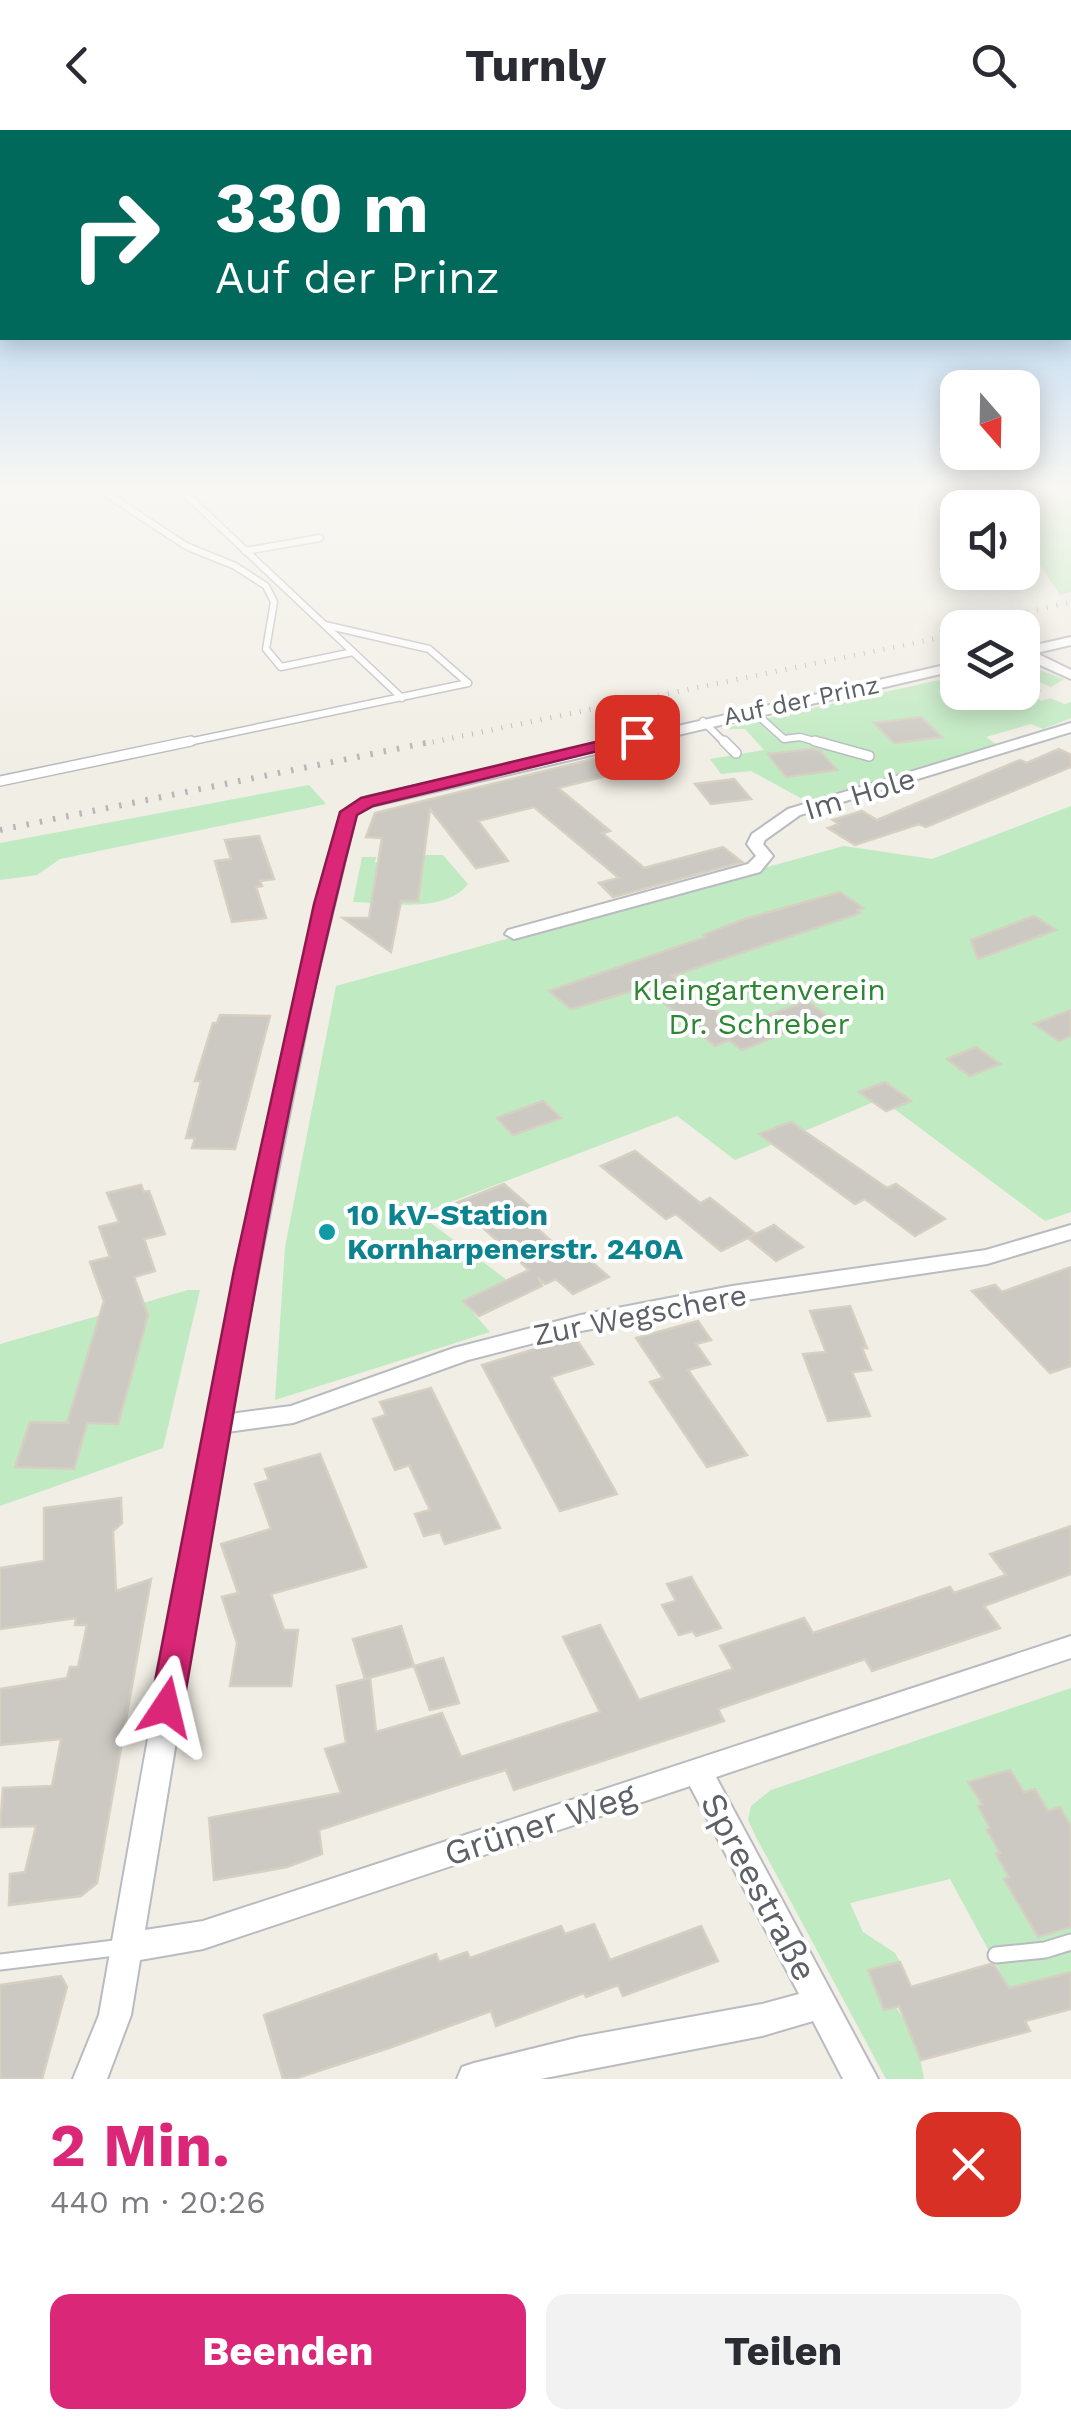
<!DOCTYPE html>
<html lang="de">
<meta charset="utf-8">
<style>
:root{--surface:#fff;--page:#f2f2f3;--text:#2b2b33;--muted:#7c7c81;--accent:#db2777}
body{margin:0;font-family:"Work Sans",sans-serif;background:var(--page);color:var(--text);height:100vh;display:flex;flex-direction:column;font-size:38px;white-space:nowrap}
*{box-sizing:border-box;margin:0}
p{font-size:32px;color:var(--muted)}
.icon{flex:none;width:55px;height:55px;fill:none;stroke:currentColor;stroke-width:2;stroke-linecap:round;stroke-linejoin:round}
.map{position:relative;height:1949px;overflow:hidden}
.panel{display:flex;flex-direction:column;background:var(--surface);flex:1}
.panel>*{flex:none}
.banner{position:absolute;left:0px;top:0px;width:1072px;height:210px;box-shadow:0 5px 25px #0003;background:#00695c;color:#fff;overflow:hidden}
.needle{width:65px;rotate:160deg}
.controls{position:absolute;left:940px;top:240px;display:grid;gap:20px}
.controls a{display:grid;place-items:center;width:100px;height:100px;border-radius:20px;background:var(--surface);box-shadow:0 5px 25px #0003;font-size:50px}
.pin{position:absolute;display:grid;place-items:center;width:85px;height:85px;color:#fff;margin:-42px;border-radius:20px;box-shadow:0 5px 15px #0006}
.me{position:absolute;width:110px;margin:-55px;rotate:10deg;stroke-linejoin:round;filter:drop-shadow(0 0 8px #0008)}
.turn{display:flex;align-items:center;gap:35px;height:210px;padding:0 50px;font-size:45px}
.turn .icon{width:130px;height:130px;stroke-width:2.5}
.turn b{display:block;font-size:70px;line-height:85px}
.round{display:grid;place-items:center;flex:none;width:105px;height:105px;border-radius:20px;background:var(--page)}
.overview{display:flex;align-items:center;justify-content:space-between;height:170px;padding:0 50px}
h1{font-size:60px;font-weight:700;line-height:75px;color:var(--accent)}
.button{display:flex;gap:20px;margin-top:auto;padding:20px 50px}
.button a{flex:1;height:115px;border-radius:20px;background:var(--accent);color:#fff;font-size:40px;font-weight:700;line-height:115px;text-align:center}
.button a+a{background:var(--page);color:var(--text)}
header{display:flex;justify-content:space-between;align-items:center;height:130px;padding:0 50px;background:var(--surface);font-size:45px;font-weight:700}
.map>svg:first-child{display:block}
.green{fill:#c0eac1}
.building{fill:#ccc8c2;stroke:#d6d0c3;stroke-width:2.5}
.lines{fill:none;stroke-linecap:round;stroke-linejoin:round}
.service-far2-casing{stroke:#b8bbc0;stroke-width:9}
.service-far1-casing{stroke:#b8bbc0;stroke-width:12}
.service-casing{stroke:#b8bbc0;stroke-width:19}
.minor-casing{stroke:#b8bbc0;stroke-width:4}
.service-far2{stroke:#fff;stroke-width:6}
.service-far1{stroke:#fff;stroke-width:9}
.service{stroke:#fff;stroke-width:15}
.minor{fill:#fff;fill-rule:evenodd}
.rail-far1{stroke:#b6b7b8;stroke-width:5;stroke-dasharray:1 9;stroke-linecap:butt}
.rail{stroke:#b6b7b8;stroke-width:6;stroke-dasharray:2.5 11;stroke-linecap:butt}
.route{fill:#db2777;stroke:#8e194d;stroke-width:2.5}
.culture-dot{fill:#0f9aa8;stroke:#fff;stroke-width:4}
.labels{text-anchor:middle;stroke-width:8;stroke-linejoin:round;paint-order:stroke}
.far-street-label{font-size:25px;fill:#5d6167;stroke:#fff}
.street-label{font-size:30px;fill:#5d6167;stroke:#fff}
.park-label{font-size:30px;fill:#2d8632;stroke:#fff}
.culture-label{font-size:30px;font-weight:bold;fill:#0d838f;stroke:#fff;text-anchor:start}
.near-street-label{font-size:35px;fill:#5d6167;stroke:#fff}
</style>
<header><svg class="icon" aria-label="back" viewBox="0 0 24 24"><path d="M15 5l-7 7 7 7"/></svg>Turnly<svg class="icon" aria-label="search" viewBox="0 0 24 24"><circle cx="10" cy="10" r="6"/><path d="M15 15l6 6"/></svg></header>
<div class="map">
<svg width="1071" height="1949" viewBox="0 0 1071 1949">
<rect width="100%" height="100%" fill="#f1eee5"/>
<g class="green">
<path d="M 972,357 L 1071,357 L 1071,462 L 1060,465 L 1023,410 L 1022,378 L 995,377 Z"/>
<path d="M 1023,534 L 1064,549 L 1051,557 L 1039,552 L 1032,556 L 1042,561 L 1033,565 L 1041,571 L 1050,568 L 1065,574 L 1071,572 L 1071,588 L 1043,599 L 1031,594 L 986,607 L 996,614 L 806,671 L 751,641 L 721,644 L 710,629 L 764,620 L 745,599 L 720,599 L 957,546 L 958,562 L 1022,562 Z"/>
<path d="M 309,655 L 326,674 L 60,729 L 37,745 L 0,750 L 0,713 Z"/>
<path d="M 1071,676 L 1071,1082 L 1045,1091 L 881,969 L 735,1030 L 677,986 L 419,1084 L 507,1150 L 463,1171 L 490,1202 L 275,1270 L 285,1117 L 336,856 L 844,716 L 932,729 Z"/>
<path d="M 424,725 L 443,725 L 468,754 C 445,784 386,773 353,772 L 362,727 L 376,727 L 375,733 L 378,733 L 373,771 L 417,771 Z"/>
<path d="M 188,1160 L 200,1160 L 163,1318 L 0,1376 L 0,1214 Z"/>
<path d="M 1071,1558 L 1071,1842 L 1009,1858 L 950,1749 L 850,1773 L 863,1802 L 895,1823 L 900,1832 L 868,1841 C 896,1873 918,1906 924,1949 L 886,1949 L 755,1705 L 748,1690 L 751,1676 L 771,1660 Z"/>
</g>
<g class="building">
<path d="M 921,587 L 942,607 L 894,613 L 874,593 Z"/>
<path d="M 812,619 L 820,621 L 837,640 L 786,647 L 768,624 Z"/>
<path d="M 1059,619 L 1071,625 L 1071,637 L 926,697 L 919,694 L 855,715 L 828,698 L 839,694 L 833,690 L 862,681 L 877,690 L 1020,630 L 1027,633 Z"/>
<path d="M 629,620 L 634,639 L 558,658 L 610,701 L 602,703 L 644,738 L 723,717 L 742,732 L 613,767 L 599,753 L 619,748 L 534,677 L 478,691 L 508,731 L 476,738 L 430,679 L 418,771 L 401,771 L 391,822 L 343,788 L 369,788 L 382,708 L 366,707 L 375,683 Z"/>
<path d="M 734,649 L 751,669 L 711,674 L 695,654 Z"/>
<path d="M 259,706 L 274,749 L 260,751 L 262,756 L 256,757 L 266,788 L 232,792 L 215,731 L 231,729 L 225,710 Z"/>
<path d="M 840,762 L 863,778 L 857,780 L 860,783 L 672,846 L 736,897 L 807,871 L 827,886 L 742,920 L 729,910 L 715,916 L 645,857 L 571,879 L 549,861 L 706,807 L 703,805 L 745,789 Z"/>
<path d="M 1034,786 L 1056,800 L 978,829 L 971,810 Z"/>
<path d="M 1071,880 L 1071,906 L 1059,911 L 1034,894 Z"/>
<path d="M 220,885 L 270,886 L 235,1019 L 192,1018 L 195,1008 L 186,1008 L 201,951 L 195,951 L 213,893 L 217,893 Z"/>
<path d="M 976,917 L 1000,934 L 970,946 L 947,929 Z"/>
<path d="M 885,952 L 911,971 L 886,981 L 859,962 Z"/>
<path d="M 543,971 L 561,988 L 513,1005 L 497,988 Z"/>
<path d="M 791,992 L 887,1058 L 896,1054 L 945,1089 L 915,1106 L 865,1069 L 855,1074 L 759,1004 Z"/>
<path d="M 635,1021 L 700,1073 L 710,1068 L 756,1104 L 721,1121 L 676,1084 L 666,1089 L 601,1036 Z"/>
<path d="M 504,1054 L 534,1080 L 522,1085 L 559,1118 L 570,1113 L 609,1147 L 573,1164 L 556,1149 L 545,1154 L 538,1147 L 542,1156 L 479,1186 L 463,1171 L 529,1140 L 456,1073 Z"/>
<path d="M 141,1055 L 144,1062 L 149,1061 L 165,1104 L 144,1109 L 155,1141 L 134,1147 L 148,1185 L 118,1294 L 87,1293 L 74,1339 L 15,1337 L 30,1292 L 70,1293 L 67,1293 L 104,1171 L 90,1132 L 110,1127 L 99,1097 L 119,1092 L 107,1063 Z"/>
<path d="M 774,1095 L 803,1117 L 776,1131 L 748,1108 Z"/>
<path d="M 1071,1137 L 1071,1236 L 1050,1243 L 972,1161 L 995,1155 L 1002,1162 Z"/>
<path d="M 850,1176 L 867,1218 L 862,1218 L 871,1240 L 852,1242 L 870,1286 L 828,1291 L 803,1224 L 826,1222 L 810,1181 Z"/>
<path d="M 698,1191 L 711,1210 L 696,1214 L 710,1234 L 688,1240 L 747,1325 L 707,1337 L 650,1252 L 663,1248 L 636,1208 Z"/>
<path d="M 575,1207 L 593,1234 L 551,1247 L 617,1364 L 560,1381 L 482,1235 Z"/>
<path d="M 431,1258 L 500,1398 L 445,1414 L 440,1402 L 424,1406 L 415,1384 L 430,1380 L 409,1335 L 395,1340 L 373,1289 L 386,1285 L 380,1272 Z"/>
<path d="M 320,1324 L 366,1437 L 271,1464 L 284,1500 L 298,1500 L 291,1556 L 230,1556 L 237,1513 L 222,1467 L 238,1463 L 221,1414 L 271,1399 L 255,1354 L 269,1350 L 265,1339 Z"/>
<path d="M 121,1368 L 122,1393 L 113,1401 L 116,1461 L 151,1449 L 97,1753 L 81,1766 L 9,1775 L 10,1744 L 25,1742 L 36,1696 L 0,1697 L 3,1658 L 52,1656 L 61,1609 L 0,1615 L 0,1559 L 67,1548 L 70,1537 L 78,1537 L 87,1495 L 75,1495 L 76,1488 L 0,1499 L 0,1438 L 44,1431 L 44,1378 Z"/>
<path d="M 1071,1396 L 1071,1444 L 984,1476 L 1000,1498 L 872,1541 L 865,1529 L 718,1579 L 724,1591 L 514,1660 L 506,1640 L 469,1651 L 319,1700 L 322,1724 L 287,1737 L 214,1750 L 209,1688 L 341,1663 L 325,1619 L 346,1613 L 337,1556 L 370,1548 L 376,1602 L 442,1583 L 461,1627 L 600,1582 L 563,1507 L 600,1495 L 639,1570 L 733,1539 L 720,1516 L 804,1488 L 813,1503 L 950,1457 L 954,1463 L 1006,1445 L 990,1424 Z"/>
<path d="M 691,1447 L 721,1498 L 696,1506 L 693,1501 L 679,1505 L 662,1475 L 676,1471 L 667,1454 Z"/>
<path d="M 401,1496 L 414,1536 L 365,1549 L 353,1509 Z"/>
<path d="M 443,1528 L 459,1573 L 430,1580 L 414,1536 Z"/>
<path d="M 1010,1640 L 1024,1662 L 1035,1659 L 1048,1681 L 1060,1677 L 1071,1696 L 1071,1797 L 1038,1807 L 1004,1749 L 1009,1747 L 996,1724 L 1000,1723 L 987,1700 L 990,1698 L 978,1676 L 982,1674 L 968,1652 Z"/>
<path d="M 594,1794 L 610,1830 L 701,1796 L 718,1831 L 623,1866 L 618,1855 L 586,1867 L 584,1863 L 496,1896 L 491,1881 L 389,1918 L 294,1949 L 283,1949 L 264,1885 L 436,1824 L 439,1832 L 467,1822 L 470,1828 L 561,1796 L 565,1804 Z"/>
<path d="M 900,1832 L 911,1857 L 990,1834 L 995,1836 L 1009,1858 L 1071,1842 L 1071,1879 L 1025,1891 L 1030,1901 L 921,1930 L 899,1876 L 884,1880 L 868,1840 Z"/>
<path d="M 61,1846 L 67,1857 L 42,1949 L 0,1949 L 0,1855 Z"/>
</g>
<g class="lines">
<g class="service-far2-casing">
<g id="service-far2">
<path d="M 88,357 L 101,360 L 186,416 L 235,436 L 266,456 L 274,472 L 266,519 L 281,537 L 353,522"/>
<path d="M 178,357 L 402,568"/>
<path d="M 245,421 L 320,408"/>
<path d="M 325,495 L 429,519 L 468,553"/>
<path d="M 753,581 L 784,609 L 800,607 L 824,614"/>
<path d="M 703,591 L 726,614"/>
<path d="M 179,614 L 468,553"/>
</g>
</g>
<g class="service-far1-casing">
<g id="service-far1">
<path d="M 724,611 L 736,623"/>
<path d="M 815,611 L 869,626"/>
<path d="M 0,651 L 191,611"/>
</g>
</g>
<g class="service-casing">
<g id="service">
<path d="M 996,1825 L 1045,1820 L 1071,1812"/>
<path d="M 0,1832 L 123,1817"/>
</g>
</g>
<g class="minor-casing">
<g id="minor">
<path d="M 1071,507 L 1071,515 L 1036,523 L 1071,540 L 1071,549 L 1022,527 L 1022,518 Z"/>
<path d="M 958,532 L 958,540 L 372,676 L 356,684 L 315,855 L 230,1284 L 291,1276 L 454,1218 L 581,1185 L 732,1156 L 986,1120 L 1071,1095 L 1071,1109 L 987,1134 L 732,1172 L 581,1201 L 468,1230 L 293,1293 L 227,1302 L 145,1800 L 203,1791 L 1071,1506 L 1071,1528 L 716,1647 L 878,1949 L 843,1949 L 813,1891 L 762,1906 L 540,1949 L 457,1949 L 462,1937 L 474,1933 L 580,1907 L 762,1874 L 799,1864 L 690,1656 L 203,1819 L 140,1830 L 131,1885 L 107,1949 L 73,1949 L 99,1885 C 170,1482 240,1079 341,682 L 367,667 Z"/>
<path d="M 1071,593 L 1071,602 L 800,685 L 765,710 L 763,714 L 773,726 L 760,742 L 514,809 L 505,804 L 508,800 L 748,734 L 756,726 L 747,714 L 752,704 L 788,679 Z"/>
</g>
</g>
<use href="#service-far2" class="service-far2"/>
<use href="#service-far1" class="service-far1"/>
<use href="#service" class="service"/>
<use href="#minor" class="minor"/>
<g class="rail-far1">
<path d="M 959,498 L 1071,472"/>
<path d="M 423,614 L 958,504"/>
</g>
<path class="rail" d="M 0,700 L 435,611"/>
</g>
<linearGradient id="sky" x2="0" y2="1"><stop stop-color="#8ec2f1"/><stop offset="0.57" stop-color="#f9f7f3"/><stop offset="1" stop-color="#f9f7f3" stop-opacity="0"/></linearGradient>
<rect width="1071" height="630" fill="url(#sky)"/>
<path class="route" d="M 637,602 L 643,603 L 643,610 L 373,676 L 357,685 C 280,978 235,1279 183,1577 L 178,1586 L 166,1590 L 155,1586 L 150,1577 L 234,1140 L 314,774 L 340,682 L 361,668 Z"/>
<circle class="culture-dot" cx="327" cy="1102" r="10"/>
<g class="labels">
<g class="far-street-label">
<text transform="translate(801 570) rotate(-12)" y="9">Auf der Prinz</text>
</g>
<g class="street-label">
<text transform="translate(860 664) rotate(-17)" y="10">Im Hole</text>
<text transform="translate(640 1185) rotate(-11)" y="10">Zur Wegschere</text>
</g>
<g class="park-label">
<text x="759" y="870">Kleingartenverein<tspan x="759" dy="34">Dr. Schreber</tspan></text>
</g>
<g class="culture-label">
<text x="347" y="1095">10 kV-Station<tspan x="347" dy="34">Kornharpenerstr. 240A</tspan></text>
</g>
<g class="near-street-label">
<text transform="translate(540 1694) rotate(-18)" y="12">Grüner Weg</text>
<text transform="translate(759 1757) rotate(62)" y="12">Spreestraße</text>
</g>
</g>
</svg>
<div class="controls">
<a><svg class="needle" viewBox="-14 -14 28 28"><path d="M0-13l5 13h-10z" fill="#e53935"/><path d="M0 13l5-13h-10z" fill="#7c7c81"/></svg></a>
<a><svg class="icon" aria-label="sound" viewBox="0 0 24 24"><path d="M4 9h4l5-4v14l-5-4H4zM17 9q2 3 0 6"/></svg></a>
<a><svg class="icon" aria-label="layers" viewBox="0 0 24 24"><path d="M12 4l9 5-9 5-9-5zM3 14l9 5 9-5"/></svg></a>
</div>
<div class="pin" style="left:637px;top:607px;background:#d93025"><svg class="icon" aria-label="arrive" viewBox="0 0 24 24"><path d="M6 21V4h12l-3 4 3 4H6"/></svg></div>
<svg class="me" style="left:166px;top:1577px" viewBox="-20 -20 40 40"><path d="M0-17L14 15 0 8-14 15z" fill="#db2777" stroke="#fff" stroke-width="4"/></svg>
<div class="banner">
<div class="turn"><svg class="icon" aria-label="right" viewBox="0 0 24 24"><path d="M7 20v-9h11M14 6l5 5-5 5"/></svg><div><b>330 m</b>Auf der Prinz</div></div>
</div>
</div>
<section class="panel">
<div class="overview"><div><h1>2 Min.</h1><p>440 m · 20:26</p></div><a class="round" style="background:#d93025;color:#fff"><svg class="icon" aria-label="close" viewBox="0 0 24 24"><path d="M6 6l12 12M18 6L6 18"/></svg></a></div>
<div class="button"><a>Beenden</a><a>Teilen</a></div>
</section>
